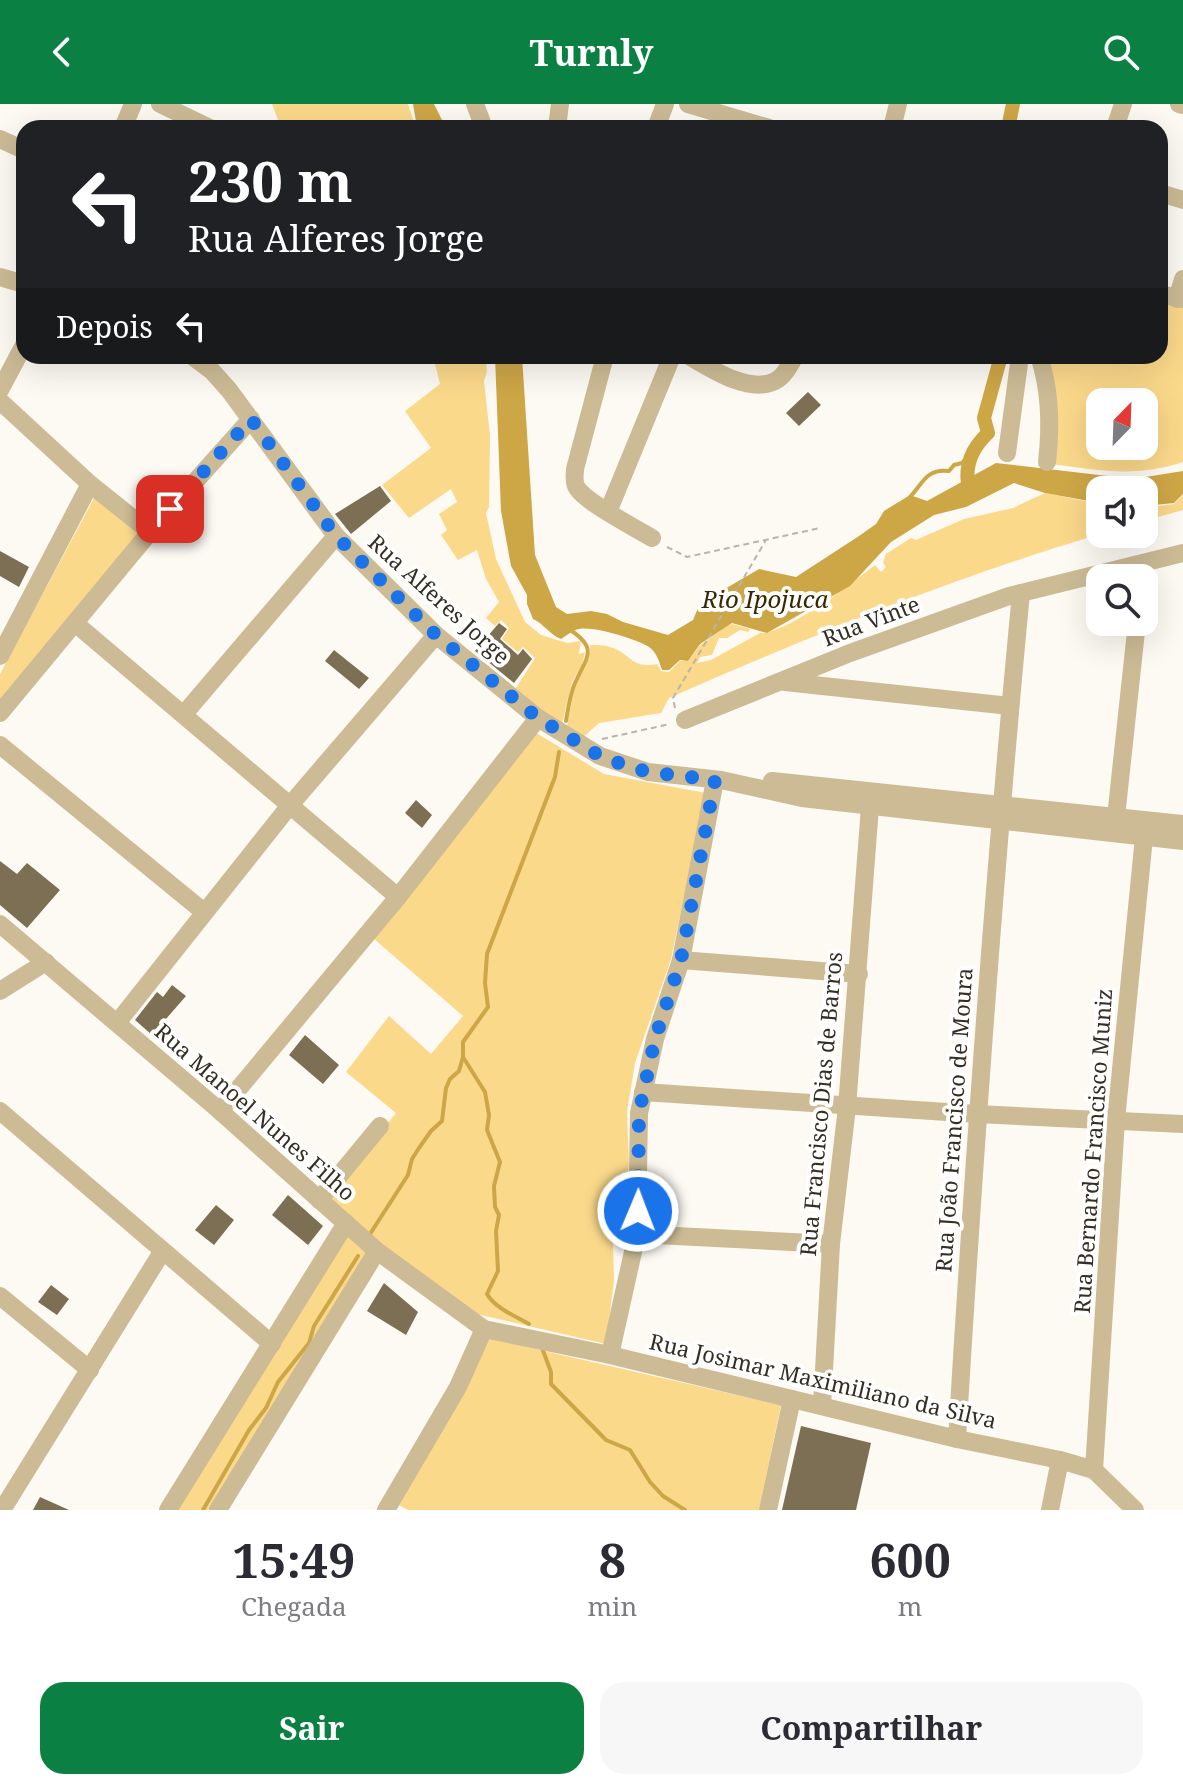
<!DOCTYPE html>
<html lang="pt">
<meta charset="utf-8">
<style>
:root{--surface:#fff;--page:#f7f7f7;--text:#2b2b33;--muted:#7c7c81;--accent:#0b8043}
body{margin:0;font-family:"Noto Serif",serif;background:var(--page);color:var(--text);height:100vh;display:flex;flex-direction:column;font-size:30px;white-space:nowrap}
*{box-sizing:border-box;margin:0}
p{font-size:26px;color:var(--muted)}
.icon{flex:none;width:44px;height:44px;fill:none;stroke:currentColor;stroke-width:2;stroke-linecap:round;stroke-linejoin:round}
.map{position:relative;height:1406px;overflow:hidden}
.details{display:flex;flex-direction:column;background:var(--surface);flex:1}
.details>*{flex:none}
.guide{position:absolute;left:16px;top:16px;width:1152px;height:244px;border-radius:24px;box-shadow:0 8px 32px #0002;background:#202124;color:#fff;overflow:hidden}
.needle{width:52px;rotate:23deg}
.fabs{position:absolute;left:1086px;top:284px;display:grid;gap:16px}
.fabs a{display:grid;place-items:center;width:72px;height:72px;border-radius:16px;background:var(--surface);box-shadow:0 8px 32px #0002;font-size:40px}
.pin{position:absolute;display:grid;place-items:center;width:68px;height:68px;color:#fff;margin:-34px;border-radius:16px;box-shadow:0 4px 12px #0006}
.me{position:absolute;width:88px;margin:-44px;rotate:1deg;stroke-linejoin:round;filter:drop-shadow(0 0 6px #0008)}
.turn{display:flex;align-items:center;gap:28px;height:168px;padding:0 40px;font-size:36px}
.turn .icon{width:104px;height:104px;stroke-width:2.5}
.turn b{display:block;font-size:56px;line-height:68px}
.then{display:flex;align-items:center;height:76px;padding:0 40px;background:#0003;gap:16px;font-size:30px}
.eta{display:flex;justify-content:space-evenly;align-items:center;height:136px;text-align:center}
.eta b{font-size:48px;font-weight:700;line-height:56px}
.button{display:flex;gap:16px;margin-top:auto;padding:16px 40px}
.button a{flex:1;height:92px;border-radius:24px;background:var(--accent);color:#fff;font-size:32px;font-weight:700;line-height:92px;text-align:center}
.button a+a{background:var(--page);color:var(--text)}
header{display:flex;justify-content:space-between;align-items:center;height:104px;padding:0 40px;background:var(--accent);color:#fff;font-size:36px;font-weight:700}
.map>svg:first-child{display:block}
.green{fill:#fbd98b;fill-rule:evenodd}
.water{fill:#cda646}
.lines{fill:none;stroke-linecap:round;stroke-linejoin:round}
.stream{stroke:#cda646;stroke-width:4}
.canal{stroke:#cda646;stroke-width:14}
.building{fill:#7c6f53}
.path{stroke:#b9b5ad;stroke-width:2;stroke-dasharray:6 4;stroke-linecap:butt}
.minor{stroke:#ccbb95;stroke-width:18}
.route{stroke:#1a73e8;stroke-width:14;stroke-dasharray:0 25.2}
.labels{text-anchor:middle;stroke-width:8;stroke-linejoin:round;paint-order:stroke}
.street-label{font-size:22px;fill:#352f23;stroke:#fff}
.water-label{font-size:24px;font-style:italic;fill:#392900;stroke:#fff}
</style>
<header><svg class="icon" aria-label="back" viewBox="0 0 24 24"><path d="M15 5l-7 7 7 7"/></svg>Turnly<svg class="icon" aria-label="search" viewBox="0 0 24 24"><circle cx="10" cy="10" r="6"/><path d="M15 15l6 6"/></svg></header>
<div class="map">
<svg width="1183" height="1406" viewBox="0 0 1183 1406">
<rect width="100%" height="100%" fill="#fdfaf4"/>
<g class="green">
<path d="M 272,0 L 408,0 L 416,24 L 281,24 Z"/>
<path d="M 1160,199 L 1183,201 L 1183,358 C 1134,374 1100,366 1050,360 C 1055,326 1057,285 1049,252 L 1160,252 ZM 1100,298 L 1144,298 L 1144,342 L 1100,342 Z"/>
<path d="M 433,252 L 486,252 L 487,268 L 484,277 L 490,331 L 489,403 L 486,409 L 496,455 L 525,518 L 541,531 L 567,539 L 581,537 L 579,550 L 585,548 L 582,561 L 572,578 L 561,624 L 514,587 L 535,554 L 523,543 L 518,548 L 502,535 L 509,524 L 501,516 L 495,522 L 486,514 L 499,498 L 486,475 L 477,446 L 458,456 L 441,431 L 447,426 L 439,410 L 457,398 L 451,385 L 409,414 L 382,381 L 431,344 L 405,307 L 440,280 Z"/>
<path d="M 1045,389 L 1100,400 L 1100,430 C 953,474 810,532 669,594 L 661,609 L 599,619 L 580,636 L 566,628 C 569,613 571,597 575,583 C 580,569 592,557 590,541 C 596,541 604,541 610,543 C 631,549 630,565 657,560 L 661,567 L 669,568 L 680,557 L 688,557 L 700,541 L 727,522 L 732,520 L 750,525 L 748,528 L 740,526 L 727,534 L 719,534 L 712,551 L 700,553 L 697,559 L 711,556 L 760,529 C 787,530 853,478 875,461 L 881,468 L 886,463 L 883,459 L 886,450 L 911,434 L 916,436 L 964,415 L 1013,404 Z"/>
<path d="M 1183,391 L 1183,406 L 1144,417 L 1144,404 L 1174,400 Z"/>
<path d="M 94,394 L 138,430 L 0,598 L 0,570 Z"/>
<path d="M 533,627 L 604,670 L 706,689 L 671,855 L 635,959 L 627,1008 L 629,1060 L 613,1140 L 614,1177 L 606,1240 L 468,1208 L 325,1096 L 396,1009 L 346,968 L 389,912 L 431,950 L 463,912 L 373,834 Z"/>
<path d="M 346,1128 L 370,1149 L 208,1406 L 173,1406 Z"/>
<path d="M 487,1234 L 781,1301 L 759,1406 L 408,1406 L 397,1400 Z"/>
</g>
<g class="water">
<path d="M 413,0 L 434,0 L 446,24 L 417,24 Z"/>
<path d="M 495,252 L 522,252 L 535,451 L 556,503 L 567,510 L 591,507 L 607,510 L 623,518 L 668,531 L 693,516 L 698,504 L 711,490 L 723,486 L 759,465 L 796,473 L 859,432 L 876,420 L 884,407 L 910,391 L 927,397 L 996,359 L 1133,375 L 1183,367 L 1183,390 L 1174,399 L 1144,402 L 1144,386 L 1100,386 L 1100,399 L 1045,389 L 1014,379 L 966,403 L 934,411 L 891,438 L 850,482 L 767,529 L 732,519 L 700,540 L 688,557 L 680,556 L 669,566 L 662,566 C 659,557 657,549 649,543 C 636,535 594,522 579,525 C 573,526 566,532 561,535 C 549,530 544,520 533,515 L 527,500 L 527,491 L 511,462 L 501,407 Z"/>
</g>
<g class="lines">
<g class="stream">
<path d="M 910,393 C 923,379 927,364 949,367 L 954,361 L 962,359 L 971,349"/>
<path d="M 566,617 C 568,605 570,590 575,579 C 587,552 599,545 569,525"/>
<path d="M 463,953 L 485,988 L 489,1011 L 487,1026 L 500,1058 L 494,1082 L 495,1103 L 499,1111 L 496,1127 L 498,1167 L 487,1190 C 495,1204 515,1212 529,1220"/>
<path d="M 370,1130 L 408,1071 L 412,1055 L 419,1044 L 431,1027 L 442,1017 L 446,984 L 450,975 L 459,967 L 463,953 L 463,938 L 488,903 L 485,879 L 487,850 L 555,673 L 559,648"/>
<path d="M 542,1244 L 551,1268 L 551,1280 L 606,1336 L 630,1346 L 650,1378 L 663,1392 L 685,1406"/>
<path d="M 203,1406 L 249,1326 L 266,1304 L 278,1278 L 309,1239 L 314,1222 L 358,1152"/>
</g>
<g class="canal">
<path d="M 1008,24 L 1013,0"/>
<path d="M 968,380 C 965,360 973,343 988,329 L 984,314 L 1001,252"/>
</g>
</g>
<g class="building">
<path d="M 808,288 L 821,301 L 799,322 L 786,309 Z"/>
<path d="M 380,382 L 391,397 L 351,430 L 335,410 Z"/>
<path d="M 0,447 L 29,463 L 19,483 L 0,472 Z"/>
<path d="M 499,519 L 507,525 L 500,535 L 518,551 L 523,545 L 532,555 L 514,579 L 475,547 Z"/>
<path d="M 334,546 L 369,574 L 359,585 L 325,557 Z"/>
<path d="M 416,696 L 432,711 L 422,724 L 405,709 Z"/>
<path d="M 0,757 L 17,770 L 27,759 L 60,786 L 27,824 L 0,801 Z"/>
<path d="M 172,881 L 186,892 L 152,931 L 135,916 L 157,888 L 163,893 Z"/>
<path d="M 305,931 L 339,961 L 323,980 L 289,951 Z"/>
<path d="M 288,1091 L 323,1122 L 308,1141 L 272,1111 Z"/>
<path d="M 216,1101 L 234,1116 L 214,1141 L 195,1126 Z"/>
<path d="M 384,1179 L 418,1208 L 406,1231 L 367,1207 Z"/>
<path d="M 51,1181 L 69,1195 L 57,1211 L 38,1198 Z"/>
<path d="M 801,1322 L 871,1339 L 856,1406 L 782,1406 Z"/>
<path d="M 40,1393 L 69,1406 L 33,1406 Z"/>
</g>
<g class="lines">
<g class="path">
<path d="M 667,443 L 687,453 L 820,424"/>
<path d="M 675,604 L 673,594 L 766,436"/>
<path d="M 602,635 L 670,620"/>
</g>
<g class="minor">
<path d="M 160,0 L 210,24"/>
<path d="M 475,0 L 484,24"/>
<path d="M 688,0 L 769,24"/>
<path d="M 1179,0 L 1183,1"/>
<path d="M 123,24 L 133,0"/>
<path d="M 557,24 L 560,0"/>
<path d="M 656,24 L 665,0"/>
<path d="M 892,24 L 898,0"/>
<path d="M 1115,24 L 1123,0"/>
<path d="M 0,35 L 24,46"/>
<path d="M 1160,89 L 1183,96"/>
<path d="M 0,173 L 24,180"/>
<path d="M 1160,190 L 1183,195"/>
<path d="M 1177,195 L 1183,175"/>
<path d="M 192,252 L 212,267 L 229,286 L 336,432 L 436,531 L 538,614 L 600,652 L 648,668 L 721,676 L 802,694 L 1183,737"/>
<path d="M 605,252 L 575,365 C 575,371 573,378 577,384 C 588,400 634,423 652,434"/>
<path d="M 689,252 C 711,265 749,290 775,277 C 784,273 790,261 795,252"/>
<path d="M 1039,252 C 1050,285 1051,324 1047,358"/>
<path d="M 0,286 L 24,241"/>
<path d="M 0,297 L 90,380 L 150,428"/>
<path d="M 1007,349 L 1020,252"/>
<path d="M 608,408 L 672,252"/>
<path d="M 76,520 L 398,793"/>
<path d="M 0,552 L 90,380"/>
<path d="M 785,578 L 1010,602"/>
<path d="M 0,609 L 150,428 L 251,315"/>
<path d="M 184,610 L 336,432"/>
<path d="M 685,616 L 850,549 L 1009,492 L 1183,449"/>
<path d="M 0,641 L 204,808"/>
<path d="M 772,677 L 1183,720"/>
<path d="M 1116,713 L 1137,518"/>
<path d="M 0,820 L 220,1007 L 377,1147 L 484,1225 L 610,1251 L 957,1335 L 1060,1356 L 1094,1366 L 1135,1406"/>
<path d="M 681,856 L 859,870"/>
<path d="M 0,887 L 46,858"/>
<path d="M 117,919 L 291,700 L 436,531"/>
<path d="M 643,988 L 977,1010 L 1183,1020"/>
<path d="M 0,1007 L 272,1240"/>
<path d="M 220,1007 L 398,793 L 538,614"/>
<path d="M 319,1096 L 380,1022"/>
<path d="M 637,1130 L 831,1140"/>
<path d="M 0,1192 L 90,1266"/>
<path d="M 610,1251 L 637,1130 L 639,1009 L 655,935 L 681,856 L 715,676"/>
<path d="M 822,1302 L 831,1140 L 847,1003 L 870,703"/>
<path d="M 957,1335 C 974,1052 994,771 1021,489"/>
<path d="M 1094,1366 L 1116,1016 L 1144,733"/>
<path d="M 2,1406 L 162,1148"/>
<path d="M 168,1406 L 346,1119"/>
<path d="M 218,1406 L 377,1147"/>
<path d="M 386,1406 L 458,1283 L 484,1225"/>
<path d="M 768,1406 L 792,1295"/>
<path d="M 1050,1406 L 1060,1356"/>
</g>
</g>
<g class="lines">
<path class="route" d="M 170,405 L 251,315 L 336,432 L 436,531 L 538,614 L 600,652 L 627,662 L 648,668 L 715,676 L 681,856 L 655,935 L 639,1009 L 638,1107"/>
</g>
<g class="labels">
<g class="street-label">
<text transform="translate(439 495) rotate(42)" y="8">Rua Alferes Jorge</text>
<text transform="translate(871 517) rotate(-21)" y="8">Rua Vinte</text>
<text transform="translate(821 1000) rotate(-85)" y="8">Rua Francisco Dias de Barros</text>
<text transform="translate(255 1008) rotate(41)" y="8">Rua Manoel Nunes Filho</text>
<text transform="translate(954 1016) rotate(-86)" y="8">Rua João Francisco de Moura</text>
<text transform="translate(1093 1047) rotate(-86)" y="8">Rua Bernardo Francisco Muniz</text>
<text transform="translate(823 1277) rotate(13)" y="8">Rua Josimar Maximiliano da Silva</text>
</g>
<g class="water-label">
<text x="765" y="504">Rio Ipojuca</text>
</g>
</g>
</svg>
<div class="fabs">
<a><svg class="needle" viewBox="-14 -14 28 28"><path d="M0-13l5 13h-10z" fill="#e53935"/><path d="M0 13l5-13h-10z" fill="#7c7c81"/></svg></a>
<a><svg class="icon" aria-label="sound" viewBox="0 0 24 24"><path d="M4 9h4l5-4v14l-5-4H4zM17 9q2 3 0 6"/></svg></a>
<a><svg class="icon" aria-label="search" viewBox="0 0 24 24"><circle cx="10" cy="10" r="6"/><path d="M15 15l6 6"/></svg></a>
</div>
<div class="pin" style="left:170px;top:405px;background:#d93025"><svg class="icon" aria-label="arrive" viewBox="0 0 24 24"><path d="M6 21V4h12l-3 4 3 4H6"/></svg></div>
<svg class="me" style="left:638px;top:1107px" viewBox="-20 -20 40 40"><circle r="17" fill="#1a73e8" stroke="#fff" stroke-width="3"/><path d="M0-11L8 9 0 5-8 9z" fill="#fff"/></svg>
<div class="guide">
<div class="turn"><svg class="icon" aria-label="left" viewBox="0 0 24 24"><path d="M17 20v-9H6M10 6l-5 5 5 5"/></svg><div><b>230 m</b>Rua Alferes Jorge</div></div>
<div class="then">Depois<svg class="icon" aria-label="left" viewBox="0 0 24 24"><path d="M17 20v-9H6M10 6l-5 5 5 5"/></svg></div>
</div>
</div>
<section class="details">
<div class="eta">
<div><b>15:49</b><p>Chegada</p></div>
<div><b>8</b><p>min</p></div>
<div><b>600</b><p>m</p></div>
</div>
<div class="button"><a>Sair</a><a>Compartilhar</a></div>
</section>
